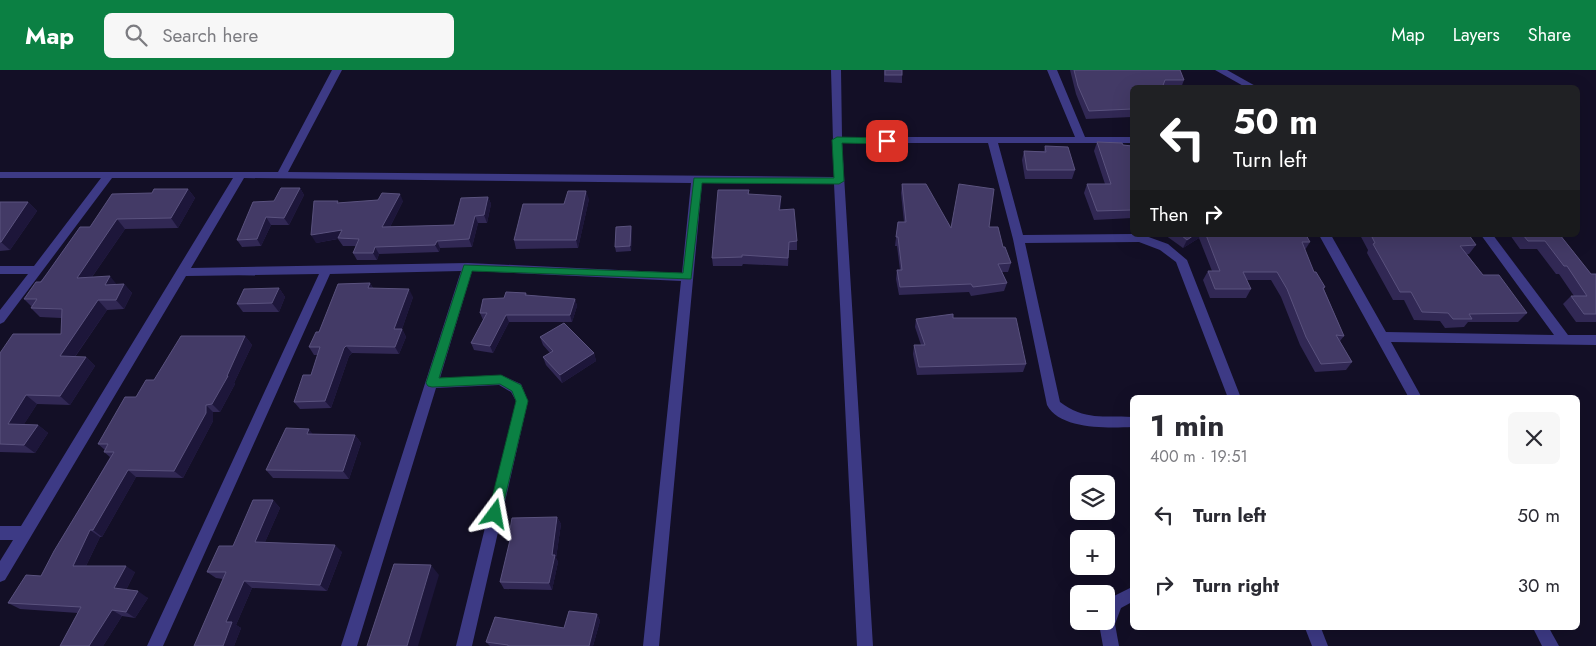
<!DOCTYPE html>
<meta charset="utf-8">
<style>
:root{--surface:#fff;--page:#f7f7f7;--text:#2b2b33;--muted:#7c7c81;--accent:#0b8043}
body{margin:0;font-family:Jost,sans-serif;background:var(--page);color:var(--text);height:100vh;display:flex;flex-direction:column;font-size:19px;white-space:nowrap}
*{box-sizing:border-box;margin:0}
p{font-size:16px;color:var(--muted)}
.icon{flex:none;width:28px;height:28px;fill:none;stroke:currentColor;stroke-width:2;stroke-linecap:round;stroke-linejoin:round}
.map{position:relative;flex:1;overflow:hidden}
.details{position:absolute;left:1130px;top:325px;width:450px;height:235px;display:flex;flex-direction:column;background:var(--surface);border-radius:8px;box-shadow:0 5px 20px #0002}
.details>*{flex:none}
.top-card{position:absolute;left:1130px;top:15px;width:450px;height:152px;border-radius:8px;box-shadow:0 5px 20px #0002;background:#202124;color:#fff;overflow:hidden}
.buttons{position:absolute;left:1070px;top:405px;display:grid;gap:10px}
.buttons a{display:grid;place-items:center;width:45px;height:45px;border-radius:8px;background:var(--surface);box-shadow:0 5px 20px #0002;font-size:25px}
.pin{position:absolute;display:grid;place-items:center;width:42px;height:42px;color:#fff;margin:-21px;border-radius:10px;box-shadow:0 2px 8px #0006}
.me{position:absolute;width:55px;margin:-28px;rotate:13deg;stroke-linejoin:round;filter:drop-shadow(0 0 4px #0008)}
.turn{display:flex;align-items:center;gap:18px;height:105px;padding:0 20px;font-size:22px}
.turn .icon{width:65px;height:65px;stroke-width:2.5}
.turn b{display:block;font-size:35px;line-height:42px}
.then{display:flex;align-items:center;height:48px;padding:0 20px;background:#0003;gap:10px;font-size:19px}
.round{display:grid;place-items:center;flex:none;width:52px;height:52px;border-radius:8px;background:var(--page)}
.head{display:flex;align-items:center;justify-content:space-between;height:85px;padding:0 20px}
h1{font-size:30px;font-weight:700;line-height:38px}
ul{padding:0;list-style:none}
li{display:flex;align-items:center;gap:15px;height:70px;padding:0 20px}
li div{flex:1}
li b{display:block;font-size:19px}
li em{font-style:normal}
header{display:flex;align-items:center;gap:30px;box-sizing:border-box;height:70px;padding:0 25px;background:var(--accent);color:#fff}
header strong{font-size:24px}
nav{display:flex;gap:28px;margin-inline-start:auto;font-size:18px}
.search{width:350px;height:45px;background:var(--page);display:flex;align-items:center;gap:12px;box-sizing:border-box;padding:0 18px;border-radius:8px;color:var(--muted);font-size:19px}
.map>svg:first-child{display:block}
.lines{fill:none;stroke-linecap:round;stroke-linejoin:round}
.street{fill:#3d3a85;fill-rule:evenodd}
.wall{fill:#312854}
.shaded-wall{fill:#1d163a}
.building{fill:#433a66;stroke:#5a527e}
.route{fill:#0b8043;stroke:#07532c}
</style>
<header>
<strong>Map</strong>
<div class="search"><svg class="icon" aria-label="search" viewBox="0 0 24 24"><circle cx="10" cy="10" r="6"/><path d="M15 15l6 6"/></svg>Search here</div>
<nav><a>Map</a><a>Layers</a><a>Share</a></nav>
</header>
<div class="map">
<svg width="1596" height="576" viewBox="0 0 1596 576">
<rect width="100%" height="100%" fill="#130f26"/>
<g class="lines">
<g class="street">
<path d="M 332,0 L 342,0 L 288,102 L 834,107 L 831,0 L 841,0 L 842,67 L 1075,67 L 1047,0 L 1057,0 L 1085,67 L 1132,67 L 1132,73 L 998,73 L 1023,165 L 1132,164 L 1143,165 L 1168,174 L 1187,190 L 1241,328 L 1228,328 L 1176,192 L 1160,180 L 1139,172 L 1025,173 L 1060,332 C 1085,351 1103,345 1132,347 L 1132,357 C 1109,358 1060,360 1047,335 L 1013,169 L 988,73 L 842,73 L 873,576 L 857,576 L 834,114 L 702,113 L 659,576 L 643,576 L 681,211 L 472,201 L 440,308 L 501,305 L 521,314 L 528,331 L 472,576 L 456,576 L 516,331 L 511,322 L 499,315 L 436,318 L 357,576 L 341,576 L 461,201 L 330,204 L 163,576 L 147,576 L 319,204 L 186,206 L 5,510 L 0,512 L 0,491 L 13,470 L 0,470 L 0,456 L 21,456 L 233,108 L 112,108 L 4,252 L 0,254 L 0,240 L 28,204 L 0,204 L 0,196 L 34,196 L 101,108 L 0,108 L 0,102 L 278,102 ZM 244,108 L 691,113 L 682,203 L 468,193 L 191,198 Z"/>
<path d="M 1215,0 L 1227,0 L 1259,18 L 1247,18 Z"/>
<path d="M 1319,165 L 1331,165 L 1386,262 L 1554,265 L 1481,165 L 1493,165 L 1568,265 L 1596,265 L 1596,275 L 1391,272 L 1422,328 L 1409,328 Z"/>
<path d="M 1132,517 L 1132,532 L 1121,538 L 1115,554 L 1119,576 L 1103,576 L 1099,554 L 1100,551 L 1106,551 L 1106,536 L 1110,528 Z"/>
<path d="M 1305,558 L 1321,558 L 1328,576 L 1312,576 Z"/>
<path d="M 1533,558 L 1549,558 L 1559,576 L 1542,576 Z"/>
</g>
</g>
<g class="wall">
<path d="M 884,0 L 902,0 L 902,13 L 884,12 Z"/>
<path d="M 1070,0 L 1180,0 L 1184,10 L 1181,18 L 1132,18 L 1132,47 L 1086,49 L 1076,24 Z"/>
<path d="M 1097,72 L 1132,76 L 1132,148 L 1094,150 L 1084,123 L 1087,114 L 1105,114 L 1094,81 Z"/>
<path d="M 1045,76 L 1075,100 L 1072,109 L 1025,109 L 1022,90 L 1024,81 L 1044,81 Z"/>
<path d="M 902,114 L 951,158 L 989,157 L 1003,177 L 1011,193 L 1008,202 L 1002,202 L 1007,213 L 1004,221 L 971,226 L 969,222 L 899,225 L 896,209 L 897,200 L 900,200 L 897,176 L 895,176 L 898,152 L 904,152 L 901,123 Z"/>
<path d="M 300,118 L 304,125 L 289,155 L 271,155 L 261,176 L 242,177 L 237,170 L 274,131 Z"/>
<path d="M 188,119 L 195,128 L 178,158 L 125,159 L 92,207 L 116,214 L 124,214 L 132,223 L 124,239 L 107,240 L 75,287 L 86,287 L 95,296 L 70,335 L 37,334 L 24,354 L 38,355 L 48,363 L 35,383 L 0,382 L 0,283 L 61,264 L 61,248 L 40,247 L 31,238 L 32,237 L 24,229 L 90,157 L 152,123 Z"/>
<path d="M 749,120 L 749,124 L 781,134 L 780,140 L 797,171 L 797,180 L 789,180 L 788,196 L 743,194 L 742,196 L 713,196 L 712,188 Z"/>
<path d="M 488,127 L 491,134 L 487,153 L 478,153 L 472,177 L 440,178 L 439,182 L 379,184 L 377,190 L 357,190 L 353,183 L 356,176 L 343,176 L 338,169 L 316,173 L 339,133 L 403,131 L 390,157 L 454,155 Z"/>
<path d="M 589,129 L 578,178 L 516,179 L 514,170 L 564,134 Z"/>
<path d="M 0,132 L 28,132 L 37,141 L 10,180 L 0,181 Z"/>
<path d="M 631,156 L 632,160 L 631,181 L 616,182 L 615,177 Z"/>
<path d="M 1165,165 L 1306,165 L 1310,172 L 1305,180 L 1314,202 L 1325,217 L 1324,219 L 1344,266 L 1340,271 L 1352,292 L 1346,300 L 1315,302 L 1300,275 L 1281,227 L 1271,210 L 1247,210 L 1251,219 L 1246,228 L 1210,228 L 1203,210 L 1208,201 L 1212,201 L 1199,168 L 1183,178 Z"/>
<path d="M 1360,165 L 1469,165 L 1476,175 L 1469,184 L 1467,184 L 1483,205 L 1527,243 L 1518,252 L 1468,252 L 1464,257 L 1445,258 L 1440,251 L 1414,250 L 1404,230 L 1393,230 L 1367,183 L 1368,180 Z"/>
<path d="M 1510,165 L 1560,165 L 1591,204 L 1596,204 L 1596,252 L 1576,252 L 1563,234 L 1571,226 L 1574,226 L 1559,204 L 1556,204 L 1537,179 L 1520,179 Z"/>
<path d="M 370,213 L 373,218 L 413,227 L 402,259 L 406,267 L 399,284 L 352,283 L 349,286 L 331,338 L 300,339 L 294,332 L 311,305 L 318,285 L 314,285 L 309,277 L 319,262 Z"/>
<path d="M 279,218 L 285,227 L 279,242 L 243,242 L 237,234 Z"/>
<path d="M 526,223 L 527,225 L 575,229 L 577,236 L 572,252 L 509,252 L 493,283 L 474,280 L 471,273 L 483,250 L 480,243 L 504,228 Z"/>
<path d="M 953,248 L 1026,294 L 1023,302 L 917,305 L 913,284 L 914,275 L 921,275 L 915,257 L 916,249 Z"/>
<path d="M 245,266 L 252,275 L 234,313 L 235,314 L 220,342 L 213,342 L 213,351 L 183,408 L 136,407 L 102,467 L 100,467 L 86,496 L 135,502 L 126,520 L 148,528 L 135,548 L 122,546 L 103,576 L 60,576 L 78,543 L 20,539 L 8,533 L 41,506 L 110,387 L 104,382 L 105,380 L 98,374 L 136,327 L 154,310 Z"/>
<path d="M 540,267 L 594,283 L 596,291 L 562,313 L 546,295 L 543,287 L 550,283 L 543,275 Z"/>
<path d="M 312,364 L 355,365 L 361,373 L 349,409 L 273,408 L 266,400 Z"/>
<path d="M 273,430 L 280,438 L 265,472 L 342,482 L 327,521 L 252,518 L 236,555 L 241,558 L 234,576 L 223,509 L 216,508 L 207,502 L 233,476 Z"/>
<path d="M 557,447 L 561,454 L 556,488 L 558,492 L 552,520 L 504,519 L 500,512 L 510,473 L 508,470 Z"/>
<path d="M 597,544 L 600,551 L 593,576 L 490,576 L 486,572 L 564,558 Z"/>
</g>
<g class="shaded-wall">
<path d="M 300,118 L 304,125 L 289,155 L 284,148 Z"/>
<path d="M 188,119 L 195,128 L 178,158 L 171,148 Z"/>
<path d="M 586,121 L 589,129 L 578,178 L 576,170 Z"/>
<path d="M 400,124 L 403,131 L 386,165 L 382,157 Z"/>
<path d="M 781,126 L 781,134 L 779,148 L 779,140 Z"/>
<path d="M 488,127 L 491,134 L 487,153 L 484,145 Z"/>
<path d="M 28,132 L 37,141 L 10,180 L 1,172 Z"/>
<path d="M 475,146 L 478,153 L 472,177 L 469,169 Z"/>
<path d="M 266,147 L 271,155 L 261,176 L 257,169 Z"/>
<path d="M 117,149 L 125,159 L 85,217 L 77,208 Z"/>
<path d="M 631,156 L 632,160 L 631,181 L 630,176 Z"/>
<path d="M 342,160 L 347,167 L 316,173 L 311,165 Z"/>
<path d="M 1194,165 L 1200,165 L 1199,168 L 1183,178 L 1187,170 Z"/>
<path d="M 437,171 L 440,178 L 439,182 L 435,175 Z"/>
<path d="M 789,172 L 789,180 L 788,196 L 788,188 Z"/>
<path d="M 375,177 L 379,184 L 377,190 L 373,183 Z"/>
<path d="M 110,206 L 118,216 L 105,215 Z"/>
<path d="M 370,213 L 374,221 L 368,218 Z"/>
<path d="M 124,214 L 132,223 L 124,239 L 116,230 Z"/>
<path d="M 279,218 L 285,227 L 279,242 L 272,233 Z"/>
<path d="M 409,219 L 413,227 L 402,259 L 406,267 L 399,284 L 395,277 L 394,259 Z"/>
<path d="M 575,229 L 577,236 L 572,252 L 570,245 Z"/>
<path d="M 98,230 L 107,240 L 69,295 L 60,286 Z"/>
<path d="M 506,245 L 509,252 L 493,283 L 490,276 Z"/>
<path d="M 245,266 L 252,275 L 234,313 L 235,314 L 220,342 L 212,334 Z"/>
<path d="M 346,276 L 352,283 L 349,286 L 331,338 L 325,331 L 344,278 Z"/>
<path d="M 594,283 L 596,291 L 562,313 L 560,305 Z"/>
<path d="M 86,287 L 95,296 L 70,335 L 60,326 Z"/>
<path d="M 26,325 L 37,334 L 19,362 L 8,354 Z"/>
<path d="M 206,335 L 213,342 L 213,351 L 183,408 L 174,401 Z"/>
<path d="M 38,355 L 48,363 L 35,383 L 24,375 Z"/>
<path d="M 309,359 L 315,367 L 307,364 Z"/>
<path d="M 355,365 L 361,373 L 349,409 L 343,401 Z"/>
<path d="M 128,400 L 136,407 L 102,467 L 93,460 Z"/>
<path d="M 273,430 L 280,438 L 262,479 L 255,472 Z"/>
<path d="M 557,447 L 561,454 L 556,488 L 558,492 L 552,520 L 549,513 Z"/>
<path d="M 90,460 L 100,467 L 83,502 L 73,496 Z"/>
<path d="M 335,475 L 342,482 L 327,521 L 320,515 Z"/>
<path d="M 431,495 L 439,505 L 418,576 L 407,576 Z"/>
<path d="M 126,496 L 135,502 L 124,524 L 114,518 Z"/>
<path d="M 244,511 L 252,518 L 236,555 L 241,558 L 234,576 L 223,576 L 226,552 Z"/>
<path d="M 138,521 L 148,528 L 135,548 L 126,542 Z"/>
<path d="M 112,540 L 122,546 L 103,576 L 89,576 Z"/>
<path d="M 597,544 L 600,551 L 593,576 L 589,576 Z"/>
</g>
<g class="building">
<rect x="885" y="0" width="17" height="5"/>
<path d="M 1074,0 L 1180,0 L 1184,10 L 1165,10 L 1162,18 L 1132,18 L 1132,39 L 1089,41 L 1078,16 Z"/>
<path d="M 1097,72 L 1122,73 L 1123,75 L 1132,76 L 1132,140 L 1097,141 L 1087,114 L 1111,114 Z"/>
<path d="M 1045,76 L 1068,77 L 1075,100 L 1027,100 L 1024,81 L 1046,82 Z"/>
<path d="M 902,114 L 926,114 L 951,158 L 959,114 L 994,119 L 989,157 L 998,157 L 1003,177 L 1005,177 L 1011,193 L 998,194 L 1007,213 L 973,217 L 971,214 L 900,217 L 897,200 L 902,200 L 898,167 L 896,167 L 898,152 L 906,152 Z"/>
<path d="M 281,118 L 300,118 L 284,148 L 266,147 L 257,169 L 237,170 L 253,132 L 274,131 Z"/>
<path d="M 154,119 L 188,119 L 171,148 L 117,149 L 77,208 L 110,206 L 105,215 L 124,214 L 116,230 L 98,230 L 60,286 L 86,287 L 60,326 L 26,325 L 8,354 L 38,355 L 24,375 L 0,374 L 0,283 L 13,264 L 61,264 L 62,239 L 31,238 L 37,229 L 24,229 L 36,212 L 41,212 L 80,157 L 90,157 L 112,124 L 152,123 Z"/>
<path d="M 718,120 L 749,120 L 748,124 L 781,126 L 779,140 L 794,139 L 797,171 L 789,172 L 788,188 L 742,185 L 742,187 L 712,188 Z"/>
<path d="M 568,121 L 586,121 L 576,170 L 514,170 L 523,134 L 564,134 Z"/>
<path d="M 382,123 L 400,124 L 382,157 L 454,155 L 461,128 L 488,127 L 484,145 L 475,146 L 469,169 L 437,171 L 435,175 L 375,177 L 373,183 L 353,183 L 359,169 L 338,168 L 342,160 L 311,165 L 314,131 L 338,131 L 337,133 L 378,130 Z"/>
<path d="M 0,132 L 28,132 L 1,172 L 0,172 Z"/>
<path d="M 631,156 L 630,176 L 615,177 L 616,157 Z"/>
<path d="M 1181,165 L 1194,165 L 1187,170 Z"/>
<path d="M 1206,165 L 1306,165 L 1310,172 L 1302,172 L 1314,202 L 1316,202 L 1325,217 L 1323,218 L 1344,266 L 1336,265 L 1352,292 L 1321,294 L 1306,267 L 1287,219 L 1277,202 L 1243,202 L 1251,219 L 1215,219 L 1208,201 L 1220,201 Z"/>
<path d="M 1371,165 L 1469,165 L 1476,175 L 1460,176 L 1483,205 L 1499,205 L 1527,243 L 1469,244 L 1472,249 L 1453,249 L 1448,243 L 1422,242 L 1411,222 L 1400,222 L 1373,174 L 1375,173 Z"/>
<path d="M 1523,165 L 1560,165 L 1591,204 L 1596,204 L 1596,244 L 1584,244 L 1571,226 L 1587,226 L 1567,196 L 1564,196 L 1545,171 L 1528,171 Z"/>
<path d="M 370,213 L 368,218 L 409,219 L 394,259 L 402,259 L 395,277 L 346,276 L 344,278 L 325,331 L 294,332 L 303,305 L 311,305 L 320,277 L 309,277 L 316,262 L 319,262 L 338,214 Z"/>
<path d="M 279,218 L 272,233 L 237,234 L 244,219 Z"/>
<path d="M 506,222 L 526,223 L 525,225 L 575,229 L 570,245 L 506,245 L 490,276 L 471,273 L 487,243 L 480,243 L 483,229 L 504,228 Z"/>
<path d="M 953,244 L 953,248 L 1016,248 L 1026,294 L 919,297 L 914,275 L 925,275 L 916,249 Z"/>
<path d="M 564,253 L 594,283 L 560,305 L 543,287 L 553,281 L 540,267 Z"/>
<path d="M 181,266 L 245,266 L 227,306 L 228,306 L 212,334 L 206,335 L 206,343 L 174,401 L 128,400 L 93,460 L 90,460 L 73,496 L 126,496 L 114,518 L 138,521 L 126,542 L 112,540 L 89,576 L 60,576 L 81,537 L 8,533 L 26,505 L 41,506 L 54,481 L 114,382 L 104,382 L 108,374 L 98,374 L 125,327 L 136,327 L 146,310 L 154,310 Z"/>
<path d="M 286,358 L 309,359 L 307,364 L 355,365 L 343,401 L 266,400 Z"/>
<path d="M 253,430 L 273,430 L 255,472 L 335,475 L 320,515 L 244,511 L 226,552 L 232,552 L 223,576 L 194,576 L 226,502 L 207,502 L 219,476 L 233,476 Z"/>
<path d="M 557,447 L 552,485 L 555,485 L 549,513 L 500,512 L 510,470 L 508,470 L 512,448 Z"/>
<path d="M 394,494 L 431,495 L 407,576 L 367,576 Z"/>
<path d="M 569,541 L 597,544 L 589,576 L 508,576 L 508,575 L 486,572 L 495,547 L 564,558 Z"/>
</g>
<path class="route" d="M 837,67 L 887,68 L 892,71 L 887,74 L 842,73 L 844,111 L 839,114 L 702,113 L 691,209 L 472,201 L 439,308 L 501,305 L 521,315 L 528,331 L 501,444 L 499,448 L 495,450 L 490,448 L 488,444 L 516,331 L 512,321 L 500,314 L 432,317 L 428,316 L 426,313 L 464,195 L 683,203 L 694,108 L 834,108 L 832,70 Z"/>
</svg>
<div class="buttons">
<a><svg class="icon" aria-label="layers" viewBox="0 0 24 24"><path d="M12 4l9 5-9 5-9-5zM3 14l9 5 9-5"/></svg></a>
<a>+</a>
<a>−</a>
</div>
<div class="pin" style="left:887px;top:71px;background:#d93025"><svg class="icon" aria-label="arrive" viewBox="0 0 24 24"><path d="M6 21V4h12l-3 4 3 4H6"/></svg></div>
<svg class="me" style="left:495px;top:444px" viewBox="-20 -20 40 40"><path d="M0-17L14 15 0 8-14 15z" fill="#0b8043" stroke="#fff" stroke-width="4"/></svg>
<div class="top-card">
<div class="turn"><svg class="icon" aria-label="left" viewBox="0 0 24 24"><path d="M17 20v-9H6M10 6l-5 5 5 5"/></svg><div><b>50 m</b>Turn left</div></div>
<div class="then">Then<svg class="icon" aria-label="right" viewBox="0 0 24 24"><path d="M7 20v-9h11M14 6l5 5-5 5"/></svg></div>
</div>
<section class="details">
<div class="head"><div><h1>1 min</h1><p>400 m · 19:51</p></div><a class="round"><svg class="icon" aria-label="close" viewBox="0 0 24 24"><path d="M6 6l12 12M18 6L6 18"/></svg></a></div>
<ul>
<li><svg class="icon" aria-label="left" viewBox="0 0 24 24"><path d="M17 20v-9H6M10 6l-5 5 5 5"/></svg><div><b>Turn left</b></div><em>50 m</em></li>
<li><svg class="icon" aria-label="right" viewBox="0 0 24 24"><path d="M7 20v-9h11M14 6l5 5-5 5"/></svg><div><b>Turn right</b></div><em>30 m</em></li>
</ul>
</section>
</div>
